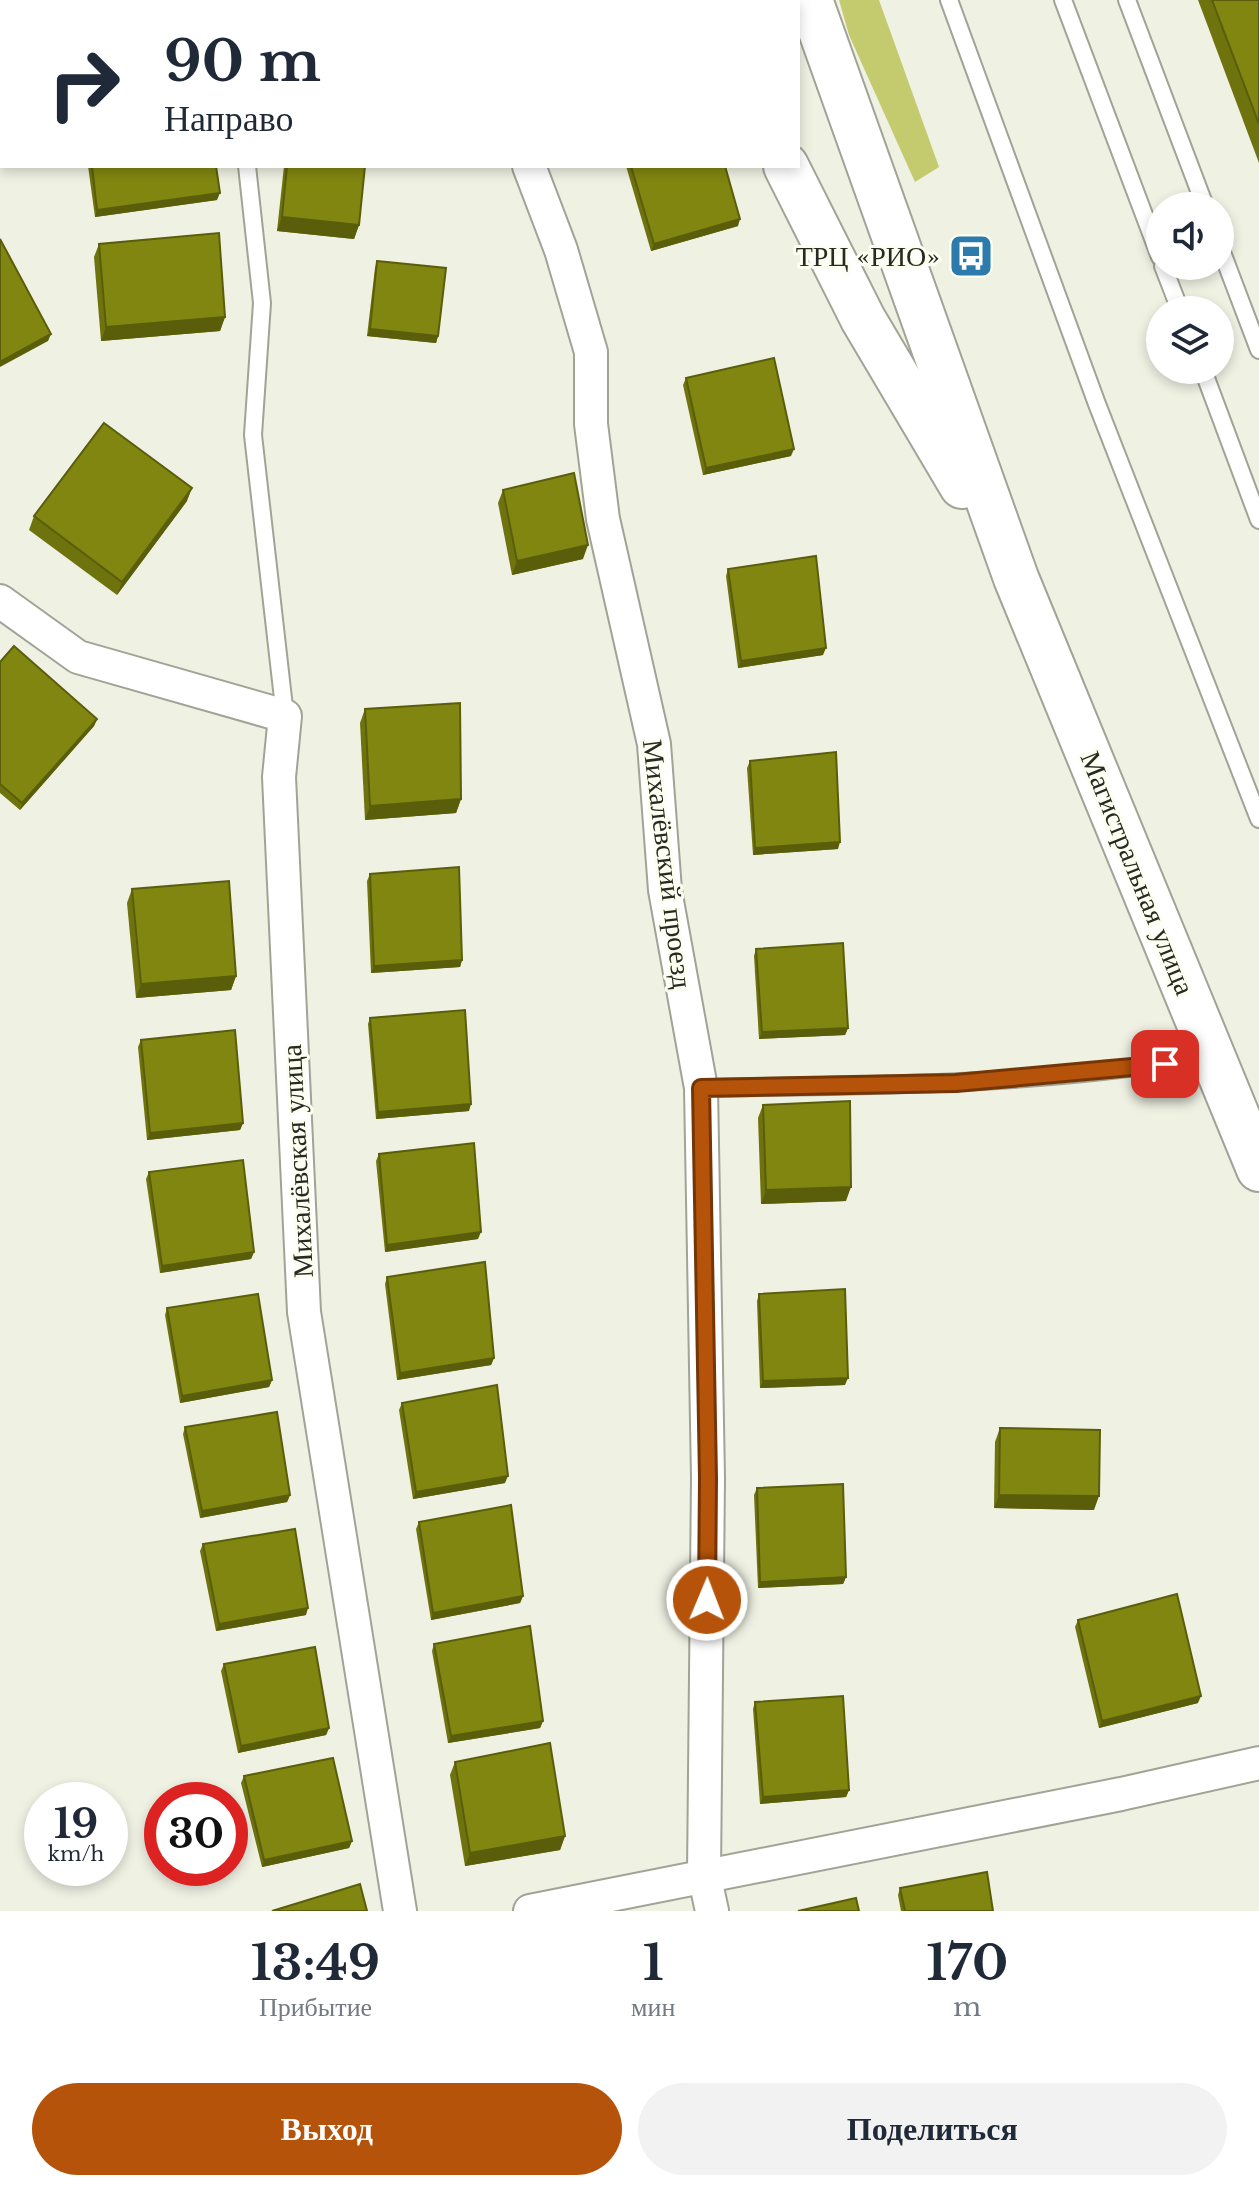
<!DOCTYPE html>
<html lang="ru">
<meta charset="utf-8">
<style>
:root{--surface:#fff;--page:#f2f2f3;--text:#1f2937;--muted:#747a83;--accent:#b45309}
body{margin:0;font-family:"Libre Baskerville",serif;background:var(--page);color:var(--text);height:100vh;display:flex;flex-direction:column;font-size:30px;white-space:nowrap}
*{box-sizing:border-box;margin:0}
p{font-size:26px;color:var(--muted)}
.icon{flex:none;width:44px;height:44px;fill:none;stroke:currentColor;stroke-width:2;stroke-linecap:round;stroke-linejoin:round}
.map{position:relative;height:1911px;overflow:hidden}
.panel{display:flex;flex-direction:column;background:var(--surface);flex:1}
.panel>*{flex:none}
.guide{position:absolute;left:0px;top:0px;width:800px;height:168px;box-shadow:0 4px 12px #0003;background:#fff;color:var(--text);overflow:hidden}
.buttons{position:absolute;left:1146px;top:192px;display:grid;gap:16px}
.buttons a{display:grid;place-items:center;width:88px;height:88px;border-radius:50%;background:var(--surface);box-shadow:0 4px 12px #0003;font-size:40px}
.speed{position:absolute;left:24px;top:1782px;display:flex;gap:16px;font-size:40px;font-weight:700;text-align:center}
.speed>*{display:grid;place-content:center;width:104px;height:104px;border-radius:50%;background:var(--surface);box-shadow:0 4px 12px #0003;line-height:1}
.speed small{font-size:20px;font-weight:400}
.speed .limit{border:12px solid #d22;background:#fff;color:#111}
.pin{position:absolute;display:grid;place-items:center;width:68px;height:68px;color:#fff;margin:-34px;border-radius:16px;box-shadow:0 4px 12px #0006}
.me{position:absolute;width:88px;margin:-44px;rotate:1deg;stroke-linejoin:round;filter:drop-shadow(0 0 6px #0008)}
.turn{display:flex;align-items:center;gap:28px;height:168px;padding:0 32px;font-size:36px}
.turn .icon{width:104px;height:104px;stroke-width:2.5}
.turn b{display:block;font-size:56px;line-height:68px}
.eta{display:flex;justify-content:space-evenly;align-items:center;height:136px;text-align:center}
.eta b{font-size:48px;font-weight:800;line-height:56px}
.cta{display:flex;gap:16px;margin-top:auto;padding:16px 32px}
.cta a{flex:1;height:92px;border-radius:48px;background:var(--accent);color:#fff;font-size:32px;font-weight:800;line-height:92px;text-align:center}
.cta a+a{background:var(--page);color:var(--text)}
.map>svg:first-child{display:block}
.green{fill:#c4ca6e}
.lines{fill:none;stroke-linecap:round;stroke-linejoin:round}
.service-casing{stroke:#a1a396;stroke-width:20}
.minor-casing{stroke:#a1a396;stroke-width:36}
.trunk-casing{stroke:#a1a396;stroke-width:48}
.service{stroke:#fff;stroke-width:16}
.minor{stroke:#fff;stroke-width:32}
.trunk{stroke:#fff;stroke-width:44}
.wall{fill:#6f730e}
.shaded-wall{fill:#5a5e0b}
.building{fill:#818610;stroke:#5a5e0b;stroke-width:2}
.route-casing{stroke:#753606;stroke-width:20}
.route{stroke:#b45309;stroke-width:14}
.labels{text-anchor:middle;stroke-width:6;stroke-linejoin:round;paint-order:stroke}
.poi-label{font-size:28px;fill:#282924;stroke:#fcfef0;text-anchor:end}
.street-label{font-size:28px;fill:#282924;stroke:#fcfef0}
</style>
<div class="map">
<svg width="1259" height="1911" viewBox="0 0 1259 1911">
<rect width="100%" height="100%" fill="#eff1e3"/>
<path class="green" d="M 839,0 L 879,0 L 939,167 L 915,182 L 849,35 Z"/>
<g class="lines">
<g class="service-casing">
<g id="service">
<path d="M 949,0 L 1097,404 L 1259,819"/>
<path d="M 1063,0 L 1160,257"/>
<path d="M 1127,0 L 1205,206"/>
<path d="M 247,166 L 262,303 L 253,435 L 285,716"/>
<path d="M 1220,247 L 1259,350"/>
<path d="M 1163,266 L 1180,310"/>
<path d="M 1203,370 L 1259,520"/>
<path d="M 701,1088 C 871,1085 1042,1086 1209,1056"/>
</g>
</g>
<g class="minor-casing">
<g id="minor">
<path d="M 535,0 L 536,2"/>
<path d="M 529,166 L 561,250 L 591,352 L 591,424 L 603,519 L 654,744 L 665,890 L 701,1088 L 708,1478 L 704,1874 L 712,1911"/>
<path d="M 0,601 L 78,657 L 285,716 L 279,777 L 304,1312 L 400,1911"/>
<path d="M 530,1911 L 1121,1794 L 1259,1763"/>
</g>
</g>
<g class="trunk-casing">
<g id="trunk">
<path d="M 679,0 L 681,2"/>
<path d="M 810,0 L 1016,578 L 1259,1169"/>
<path d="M 786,166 L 863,319 L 962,486"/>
</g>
</g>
<use href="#service" class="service"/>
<use href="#minor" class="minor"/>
<use href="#trunk" class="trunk"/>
</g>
<g class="wall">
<path d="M 187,0 L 221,0 L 219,2 L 190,2 Z"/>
<path d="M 1198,0 L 1259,0 L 1259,163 Z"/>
<path d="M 88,166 L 216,166 L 217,200 L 95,217 Z"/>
<path d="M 284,166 L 365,166 L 359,225 L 354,239 L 277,231 Z"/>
<path d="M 626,166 L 725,166 L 738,226 L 651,251 Z"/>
<path d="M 99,244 L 225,317 L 220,331 L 101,341 L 94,257 Z"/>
<path d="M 377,261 L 438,336 L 436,343 L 367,336 L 375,268 Z"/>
<path d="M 686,378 L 791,456 L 703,475 L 683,385 Z"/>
<path d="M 503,490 L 583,559 L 512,575 L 498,503 Z"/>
<path d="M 187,501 L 117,595 L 29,530 L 34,516 Z"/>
<path d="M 728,569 L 823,655 L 738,668 L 726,576 Z"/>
<path d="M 0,662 L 97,719 L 94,726 L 20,810 L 0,793 Z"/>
<path d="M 365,709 L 461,799 L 456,813 L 365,820 L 360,723 Z"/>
<path d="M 750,761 L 838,849 L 753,855 L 747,768 Z"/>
<path d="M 370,874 L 462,960 L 460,967 L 371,973 L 367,881 Z"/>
<path d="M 132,889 L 236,976 L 231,990 L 136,998 L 127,903 Z"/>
<path d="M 756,949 L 848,1028 L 845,1035 L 759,1039 L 754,956 Z"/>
<path d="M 370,1018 L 469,1111 L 376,1119 L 368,1024 Z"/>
<path d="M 141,1040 L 243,1123 L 240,1130 L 147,1140 L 138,1047 Z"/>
<path d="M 763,1105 L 846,1201 L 761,1204 L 758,1118 Z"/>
<path d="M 379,1154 L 478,1239 L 385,1252 L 376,1161 Z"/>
<path d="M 149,1172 L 254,1252 L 251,1259 L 160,1273 L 146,1179 Z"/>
<path d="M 387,1277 L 494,1358 L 491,1365 L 397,1380 L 385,1284 Z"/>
<path d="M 759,1294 L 845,1385 L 760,1388 L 757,1301 Z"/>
<path d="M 167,1308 L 272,1380 L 269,1387 L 180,1403 L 165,1315 Z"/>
<path d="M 402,1403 L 505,1483 L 413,1499 L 399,1410 Z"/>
<path d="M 185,1427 L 290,1495 L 287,1502 L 200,1518 L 183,1434 Z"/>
<path d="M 1000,1428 L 1094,1510 L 994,1508 L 995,1442 Z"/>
<path d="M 757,1488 L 846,1577 L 843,1584 L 758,1588 L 754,1495 Z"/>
<path d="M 419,1522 L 523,1596 L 520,1603 L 431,1620 L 416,1529 Z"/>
<path d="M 203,1544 L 306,1615 L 216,1631 L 200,1551 Z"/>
<path d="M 1078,1620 L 1198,1703 L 1099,1728 L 1075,1627 Z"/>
<path d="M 434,1644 L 543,1721 L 540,1728 L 448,1743 L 432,1651 Z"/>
<path d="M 224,1664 L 329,1728 L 326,1735 L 238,1753 L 221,1671 Z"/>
<path d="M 755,1702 L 849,1790 L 846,1797 L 760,1804 L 753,1709 Z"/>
<path d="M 455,1762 L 565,1836 L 560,1850 L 465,1866 L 450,1775 Z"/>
<path d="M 244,1776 L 352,1841 L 349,1848 L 262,1867 L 241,1783 Z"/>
<path d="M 900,1888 L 993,1911 L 901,1911 L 898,1895 Z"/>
</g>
<g class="shaded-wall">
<path d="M 220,193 L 217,200 L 95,217 L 97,210 Z"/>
<path d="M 282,217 L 359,225 L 354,239 L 277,231 Z"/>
<path d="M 740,219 L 738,226 L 651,251 L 654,244 Z"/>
<path d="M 225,317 L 220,331 L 101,341 L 106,327 Z"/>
<path d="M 370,329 L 438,336 L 436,343 L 367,336 Z"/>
<path d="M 51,334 L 48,341 L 0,367 L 0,362 Z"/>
<path d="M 794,449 L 791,456 L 703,475 L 706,468 Z"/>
<path d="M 192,488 L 187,501 L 117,595 L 122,582 Z"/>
<path d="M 588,545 L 583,559 L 512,575 L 517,561 Z"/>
<path d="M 826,648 L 823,655 L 738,668 L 741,661 Z"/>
<path d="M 97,719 L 94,726 L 20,810 L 22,803 Z"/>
<path d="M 461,799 L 456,813 L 365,820 L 370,806 Z"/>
<path d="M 840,842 L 838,849 L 753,855 L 755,848 Z"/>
<path d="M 462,960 L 460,967 L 371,973 L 374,966 Z"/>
<path d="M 236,976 L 231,990 L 136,998 L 141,984 Z"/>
<path d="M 848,1028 L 845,1035 L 759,1039 L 762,1032 Z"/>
<path d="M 471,1104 L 469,1111 L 376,1119 L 378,1112 Z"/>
<path d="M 243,1123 L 240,1130 L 147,1140 L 150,1133 Z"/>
<path d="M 851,1187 L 846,1201 L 761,1204 L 766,1190 Z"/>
<path d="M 481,1232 L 478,1239 L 385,1252 L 387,1245 Z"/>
<path d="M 254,1252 L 251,1259 L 160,1273 L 162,1266 Z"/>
<path d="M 494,1358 L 491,1365 L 397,1380 L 400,1373 Z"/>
<path d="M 848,1378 L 845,1385 L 760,1388 L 763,1381 Z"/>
<path d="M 272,1380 L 269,1387 L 180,1403 L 182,1396 Z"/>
<path d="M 508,1476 L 505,1483 L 413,1499 L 416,1492 Z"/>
<path d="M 290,1495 L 287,1502 L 200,1518 L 202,1511 Z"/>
<path d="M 999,1495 L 1099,1496 L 1094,1510 L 994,1508 Z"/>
<path d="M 846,1577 L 843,1584 L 758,1588 L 760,1582 Z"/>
<path d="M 523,1596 L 520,1603 L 431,1620 L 433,1613 Z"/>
<path d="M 308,1608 L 306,1615 L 216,1631 L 219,1624 Z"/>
<path d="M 1201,1696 L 1198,1703 L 1099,1728 L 1102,1721 Z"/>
<path d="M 543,1721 L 540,1728 L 448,1743 L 451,1736 Z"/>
<path d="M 329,1728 L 326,1735 L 238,1753 L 241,1746 Z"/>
<path d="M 849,1790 L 846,1797 L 760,1804 L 763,1797 Z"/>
<path d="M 565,1836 L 560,1850 L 465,1866 L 470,1853 Z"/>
<path d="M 352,1841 L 349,1848 L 262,1867 L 264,1860 Z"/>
</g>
<g class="building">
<path d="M 199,0 L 218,0 L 216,2 L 201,2 Z"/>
<path d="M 1212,0 L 1259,0 L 1259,124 Z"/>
<path d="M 92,166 L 216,166 L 220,193 L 97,210 Z"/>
<path d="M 287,166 L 365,166 L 359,225 L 282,217 Z"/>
<path d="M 631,166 L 725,166 L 740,219 L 654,244 Z"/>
<path d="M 219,233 L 225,317 L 106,327 L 99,244 Z"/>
<path d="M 0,239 L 51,334 L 0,362 Z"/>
<path d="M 377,261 L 446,268 L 438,336 L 370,329 Z"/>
<path d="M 774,358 L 794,449 L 706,468 L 686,378 Z"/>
<path d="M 104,423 L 192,488 L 122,582 L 34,516 Z"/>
<path d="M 574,473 L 588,545 L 517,561 L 503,490 Z"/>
<path d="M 816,556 L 826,648 L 741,661 L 728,569 Z"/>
<path d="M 14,646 L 97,719 L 22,803 L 0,784 L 0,662 Z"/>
<path d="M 460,703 L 461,799 L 370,806 L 365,709 Z"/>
<path d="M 836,752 L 840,842 L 755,848 L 750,761 Z"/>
<path d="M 459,867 L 462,960 L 374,966 L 370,874 Z"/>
<path d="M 229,881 L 236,976 L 141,984 L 132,889 Z"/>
<path d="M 843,943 L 848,1028 L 762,1032 L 756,949 Z"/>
<path d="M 465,1010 L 471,1104 L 378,1112 L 370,1018 Z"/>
<path d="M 235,1030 L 243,1123 L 150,1133 L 141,1040 Z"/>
<path d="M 850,1101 L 851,1187 L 766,1190 L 763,1105 Z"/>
<path d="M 474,1143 L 481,1232 L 387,1245 L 379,1154 Z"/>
<path d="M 243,1160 L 254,1252 L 162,1266 L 149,1172 Z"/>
<path d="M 485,1262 L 494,1358 L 400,1373 L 387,1277 Z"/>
<path d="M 845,1289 L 848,1378 L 763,1381 L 759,1294 Z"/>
<path d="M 258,1294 L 272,1380 L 182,1396 L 167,1308 Z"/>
<path d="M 497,1385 L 508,1476 L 416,1492 L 402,1403 Z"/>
<path d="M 277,1412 L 290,1495 L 202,1511 L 185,1427 Z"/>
<path d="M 1000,1428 L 1100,1430 L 1099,1496 L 999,1495 Z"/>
<path d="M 843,1484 L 846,1577 L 760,1582 L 757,1488 Z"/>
<path d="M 511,1505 L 523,1596 L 433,1613 L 419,1522 Z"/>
<path d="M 295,1529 L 308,1608 L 219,1624 L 203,1544 Z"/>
<path d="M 1177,1594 L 1201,1696 L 1102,1721 L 1078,1620 Z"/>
<path d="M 530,1626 L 543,1721 L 451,1736 L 434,1644 Z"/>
<path d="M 315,1647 L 329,1728 L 241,1746 L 224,1664 Z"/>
<path d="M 843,1696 L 849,1790 L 763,1797 L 755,1702 Z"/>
<path d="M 550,1743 L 565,1836 L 470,1853 L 455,1762 Z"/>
<path d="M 333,1758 L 352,1841 L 264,1860 L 244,1776 Z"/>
<path d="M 987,1872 L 993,1911 L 905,1911 L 900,1888 Z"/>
<path d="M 360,1884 L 367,1911 L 272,1911 Z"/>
<path d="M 856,1898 L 859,1911 L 798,1911 Z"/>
</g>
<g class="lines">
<g class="route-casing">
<path id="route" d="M 707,1600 L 708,1478 L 701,1088 L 956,1083 L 1165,1064"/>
</g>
<use href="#route" class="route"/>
</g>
<defs>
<g id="bus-square" transform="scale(2.3)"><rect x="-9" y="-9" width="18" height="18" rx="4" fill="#2d7bad" stroke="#fcfef0"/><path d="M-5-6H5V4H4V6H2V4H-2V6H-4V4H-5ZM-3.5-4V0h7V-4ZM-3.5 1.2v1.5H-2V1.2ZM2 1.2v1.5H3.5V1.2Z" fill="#fff"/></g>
</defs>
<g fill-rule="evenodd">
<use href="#bus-square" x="971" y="256"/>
</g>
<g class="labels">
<g class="poi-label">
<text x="940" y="266">ТРЦ «РИО»</text>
</g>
<g class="street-label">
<text transform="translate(668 864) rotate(83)" y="10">Михалёвский проезд</text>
<text transform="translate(1138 873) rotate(68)" y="10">Магистральная улица</text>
<text transform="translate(297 1161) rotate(-93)" y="10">Михалёвская улица</text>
</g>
</g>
</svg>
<div class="buttons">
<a><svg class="icon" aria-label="sound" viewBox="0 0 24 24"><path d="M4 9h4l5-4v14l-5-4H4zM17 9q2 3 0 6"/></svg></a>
<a><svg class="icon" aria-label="layers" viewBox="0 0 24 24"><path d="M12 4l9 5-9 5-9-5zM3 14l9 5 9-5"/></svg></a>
</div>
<div class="speed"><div>19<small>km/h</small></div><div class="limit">30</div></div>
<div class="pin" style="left:1165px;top:1064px;background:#d93025"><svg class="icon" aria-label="arrive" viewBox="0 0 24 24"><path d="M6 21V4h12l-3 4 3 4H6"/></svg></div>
<svg class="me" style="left:707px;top:1600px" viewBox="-20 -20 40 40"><circle r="17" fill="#b45309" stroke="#fff" stroke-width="3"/><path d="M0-11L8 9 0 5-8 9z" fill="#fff"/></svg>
<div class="guide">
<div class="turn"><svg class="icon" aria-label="right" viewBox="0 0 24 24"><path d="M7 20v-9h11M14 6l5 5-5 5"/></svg><div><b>90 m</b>Направо</div></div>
</div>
</div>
<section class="panel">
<div class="eta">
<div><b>13:49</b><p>Прибытие</p></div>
<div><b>1</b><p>мин</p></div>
<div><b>170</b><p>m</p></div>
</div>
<div class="cta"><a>Выход</a><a>Поделиться</a></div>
</section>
